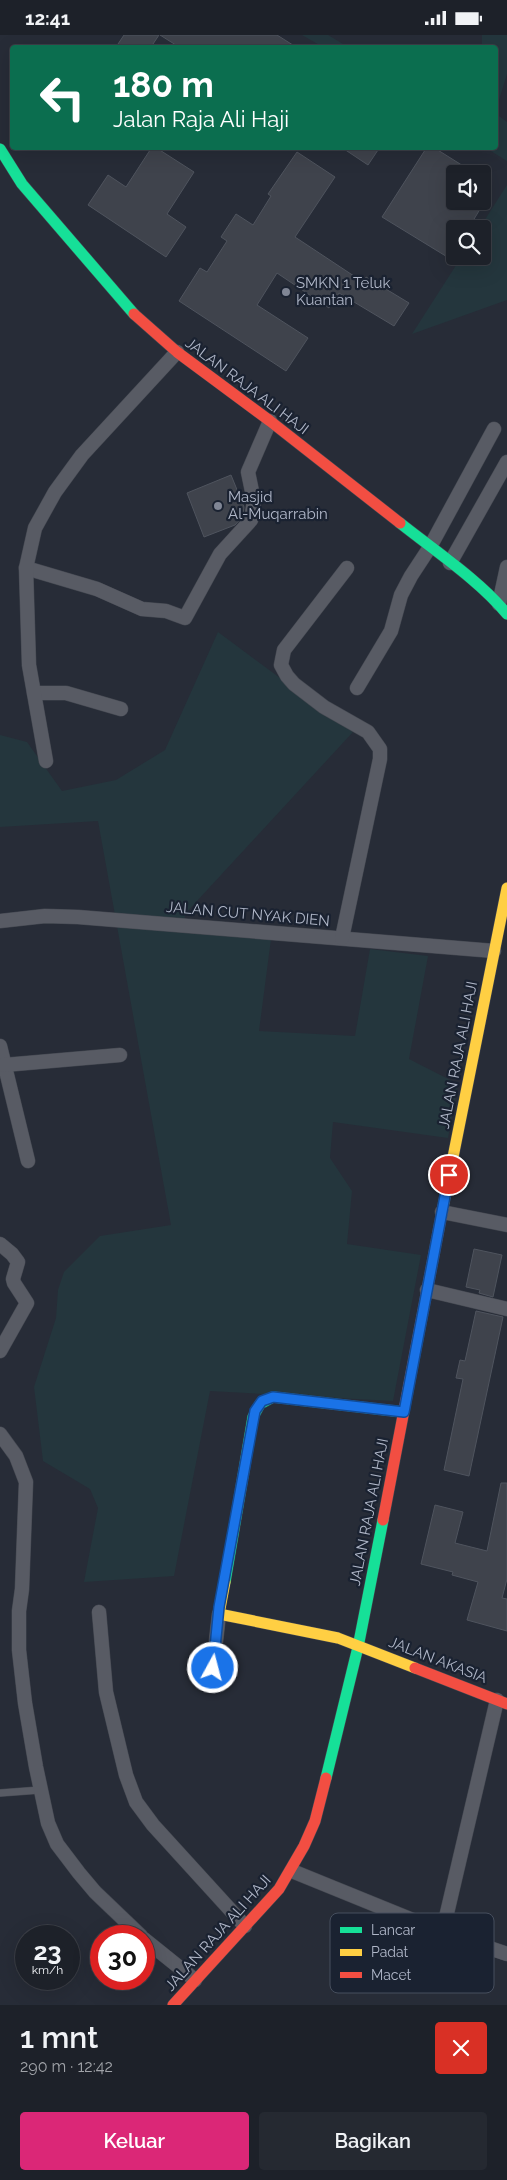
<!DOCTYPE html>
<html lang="id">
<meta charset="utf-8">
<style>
:root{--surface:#1d2129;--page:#252931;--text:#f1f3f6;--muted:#a0a3a8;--line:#3b3e46;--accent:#db2777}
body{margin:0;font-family:Raleway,sans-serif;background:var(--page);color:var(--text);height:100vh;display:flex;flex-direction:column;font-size:19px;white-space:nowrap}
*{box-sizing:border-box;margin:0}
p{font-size:16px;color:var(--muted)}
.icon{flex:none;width:28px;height:28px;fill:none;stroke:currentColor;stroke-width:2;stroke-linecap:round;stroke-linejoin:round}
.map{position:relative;height:1970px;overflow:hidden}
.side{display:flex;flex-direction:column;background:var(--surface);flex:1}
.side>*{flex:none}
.hud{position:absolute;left:10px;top:10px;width:488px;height:105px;border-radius:5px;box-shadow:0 5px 20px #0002,0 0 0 1px var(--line);background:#0b6e4f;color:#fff;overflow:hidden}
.fabs{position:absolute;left:446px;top:130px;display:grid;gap:10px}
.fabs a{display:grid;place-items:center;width:45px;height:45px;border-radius:5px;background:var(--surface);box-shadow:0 5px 20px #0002,0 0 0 1px var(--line);font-size:25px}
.speed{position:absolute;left:15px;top:1890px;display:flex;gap:10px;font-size:25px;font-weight:700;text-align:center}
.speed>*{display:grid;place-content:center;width:65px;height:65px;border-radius:50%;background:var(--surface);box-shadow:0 5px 20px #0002,0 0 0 1px var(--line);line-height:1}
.speed small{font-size:12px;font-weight:400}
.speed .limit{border:8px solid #d22;background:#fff;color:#111}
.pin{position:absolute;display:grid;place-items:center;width:42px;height:42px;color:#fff;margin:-21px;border:2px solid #fff;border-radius:50%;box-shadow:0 1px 5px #0007}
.me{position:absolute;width:55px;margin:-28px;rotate:7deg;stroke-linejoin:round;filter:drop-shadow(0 0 4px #0008)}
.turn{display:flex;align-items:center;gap:18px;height:105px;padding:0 20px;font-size:22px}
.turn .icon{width:65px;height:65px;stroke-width:2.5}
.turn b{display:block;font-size:35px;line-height:42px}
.round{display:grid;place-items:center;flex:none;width:52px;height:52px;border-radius:5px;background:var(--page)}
.summary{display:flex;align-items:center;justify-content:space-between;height:85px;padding:0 20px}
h1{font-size:30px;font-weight:600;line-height:38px}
.cta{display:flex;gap:10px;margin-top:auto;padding:10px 20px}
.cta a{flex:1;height:58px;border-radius:5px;background:var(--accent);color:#fff;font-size:20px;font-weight:600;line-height:58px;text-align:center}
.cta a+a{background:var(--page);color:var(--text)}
.status{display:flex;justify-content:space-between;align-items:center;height:35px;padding:0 25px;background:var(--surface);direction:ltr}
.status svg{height:14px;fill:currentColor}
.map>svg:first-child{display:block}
.green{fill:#24363d}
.building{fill:#3f434c;stroke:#4f545e}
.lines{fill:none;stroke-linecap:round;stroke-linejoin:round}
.lane-casing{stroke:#434750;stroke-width:8}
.street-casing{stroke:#434750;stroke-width:15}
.fast-casing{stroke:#434750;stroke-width:12}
.slow-casing{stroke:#434750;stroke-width:12}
.jam-casing{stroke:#434750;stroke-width:12}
.lane{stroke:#585b64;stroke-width:7}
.street{stroke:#585b64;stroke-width:14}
.fast{stroke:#16e098;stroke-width:11}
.slow{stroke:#ffcf43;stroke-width:11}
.jam{stroke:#f24e42;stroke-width:11}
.route-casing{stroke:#114b97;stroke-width:12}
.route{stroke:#1a73e8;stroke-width:9}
.poi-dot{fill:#808695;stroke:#1a2231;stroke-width:2}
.labels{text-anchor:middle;stroke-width:4.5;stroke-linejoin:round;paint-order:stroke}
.poi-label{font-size:15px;fill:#b0b7c8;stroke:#1a2231;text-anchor:start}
.street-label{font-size:15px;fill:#b0b7c8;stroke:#1a2231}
.key{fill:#1a2231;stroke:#474f5e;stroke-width:1}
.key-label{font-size:14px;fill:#b0b7c8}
</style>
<div class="status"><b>12:41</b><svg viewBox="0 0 49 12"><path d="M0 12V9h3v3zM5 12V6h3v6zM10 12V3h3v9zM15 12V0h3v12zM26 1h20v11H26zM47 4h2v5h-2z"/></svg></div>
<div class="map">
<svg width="507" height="1970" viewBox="0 0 507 1970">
<rect width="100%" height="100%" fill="#272c37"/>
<g class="green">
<path d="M 302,0 L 328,0 L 348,12 L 323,12 Z"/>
<path d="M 482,0 L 507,0 L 507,39 L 495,78 L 507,87 L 507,126 L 486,113 L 495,112 L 495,12 L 482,12 Z"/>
<path d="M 507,150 L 507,265 L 412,299 L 462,221 L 482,221 L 482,194 L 479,194 Z"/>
<path d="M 218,597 L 353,697 L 185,879 L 184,895 L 271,904 L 259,996 L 355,1001 L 370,914 L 428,921 L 409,1024 L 458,1049 L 448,1103 L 333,1087 L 330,1123 L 352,1156 L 347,1209 L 421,1220 L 393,1366 L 210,1356 L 174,1541 L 84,1547 L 98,1473 L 90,1454 L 43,1426 L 34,1352 L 56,1283 L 58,1255 L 64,1237 L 100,1201 L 171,1190 L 98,786 L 0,792 L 0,700 L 27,707 L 62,756 L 116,745 L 165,715 Z"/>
</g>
<g class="building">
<path d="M 124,0 L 159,0 L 151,12 L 116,12 Z"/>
<path d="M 160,0 L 277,0 L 296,12 L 179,12 Z"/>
<path d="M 152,112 L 155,112 L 194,137 L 167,179 L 186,192 L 166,222 L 88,170 L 108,140 L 126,152 Z"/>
<path d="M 341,112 L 380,112 L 368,130 Z"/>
<path d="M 427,112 L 433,112 L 476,139 L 455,139 L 455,166 L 485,166 L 468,194 L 455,194 L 455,212 L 449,223 L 382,182 Z"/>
<path d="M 297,117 L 335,142 L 295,202 L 363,247 L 366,242 L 409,268 L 394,291 L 339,258 L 329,273 L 277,238 L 257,270 L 308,303 L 286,336 L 179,266 L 200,233 L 207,237 L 227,206 L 221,202 L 236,179 L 253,190 L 271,161 L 268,159 Z"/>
<path d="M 231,440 L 244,472 L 243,481 L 235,490 L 204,502 L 187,458 Z"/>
<path d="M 474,1214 L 502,1220 L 493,1262 L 479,1258 L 480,1255 L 466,1252 Z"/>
<path d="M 476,1276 L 503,1282 L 469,1441 L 444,1435 L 463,1344 L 456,1343 L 460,1325 L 465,1326 Z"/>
<path d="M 501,1448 L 507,1448 L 507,1544 L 502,1563 L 507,1564 L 507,1596 L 467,1585 L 478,1547 L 452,1540 L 453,1537 L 421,1529 L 435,1470 L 463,1477 L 455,1508 L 487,1516 Z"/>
</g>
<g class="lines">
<g class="lane-casing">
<path id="lane" d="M 0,1758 L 40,1755"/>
</g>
<g class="street-casing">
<g id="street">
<path d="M 450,528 L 507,427"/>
<path d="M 26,533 L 97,554 L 142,574 L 166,576 L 185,583 L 220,519 L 251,485 L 254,466 L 248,437 L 270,386"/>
<path d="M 499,569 L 507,532"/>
<path d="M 357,653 L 391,596 L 401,560 L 411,541 L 430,512 L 494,394"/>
<path d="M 34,658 L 66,658 L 121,674"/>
<path d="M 46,726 L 29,630 L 26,533 L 35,493 L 55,457 L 82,420 L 177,317"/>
<path d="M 0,886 L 45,881 L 78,882 L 494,916"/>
<path d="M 342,903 L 380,724 L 380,714 L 368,697 L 324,672 L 294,649 L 287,641 L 281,630 L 284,615 L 347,533"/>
<path d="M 0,1011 L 28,1126"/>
<path d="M 4,1030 L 120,1020"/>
<path d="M 442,1177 L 507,1190"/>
<path d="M 0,1209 L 12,1219 L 18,1227 L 13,1244 L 14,1248 L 27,1268 L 0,1316"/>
<path d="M 427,1255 L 507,1274"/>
<path d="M 0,1399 L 16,1421 L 26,1447 L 22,1554 L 19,1576 L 19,1615 L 25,1668 L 36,1732 L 48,1788 L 57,1809 L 79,1838 L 95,1857 L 141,1901"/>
<path d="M 99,1577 L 106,1657 L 126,1740 L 136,1767 L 153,1790 L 245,1891"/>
<path d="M 211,1651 L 219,1579"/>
<path d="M 292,1836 L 442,1897 L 507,1919"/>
<path d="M 144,1904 L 195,1945"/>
<path d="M 432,1942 L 497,1665"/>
</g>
</g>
<g class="fast-casing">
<g id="fast">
<path d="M 0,114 L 22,149 L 134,279"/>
<path d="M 400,488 C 434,515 480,546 507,579"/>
<path d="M 225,1547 L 253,1382 L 260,1369 L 273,1362 L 403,1377"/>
<path d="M 326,1743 L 358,1612 L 383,1485"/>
</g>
</g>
<g class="slow-casing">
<g id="slow">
<path d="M 443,1172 L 507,853"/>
<path d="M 225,1547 L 219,1579 L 338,1603 L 415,1633"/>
</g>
</g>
<g class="jam-casing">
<g id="jam">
<path d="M 134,279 L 177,317 L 270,386 L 400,488"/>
<path d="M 383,1485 L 443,1172"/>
<path d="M 415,1633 L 507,1669"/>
<path d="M 173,1970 L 279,1854 L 304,1811 L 315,1786 L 326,1743"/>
</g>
</g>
<use href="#lane" class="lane"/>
<use href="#street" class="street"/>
<use href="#fast" class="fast"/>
<use href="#slow" class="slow"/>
<use href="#jam" class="jam"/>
</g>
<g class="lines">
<g class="route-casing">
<path id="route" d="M 213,1633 L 219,1572 L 255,1376 L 262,1366 L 273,1362 L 404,1377 L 449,1140"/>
</g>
<use href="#route" class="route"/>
</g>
<g class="poi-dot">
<circle cx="286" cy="257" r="5"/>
<circle cx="218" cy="471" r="5"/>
</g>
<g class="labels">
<g class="poi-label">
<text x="296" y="253">SMKN 1 Teluk<tspan x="296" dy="17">Kuantan</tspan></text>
<text x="228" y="467">Masjid<tspan x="228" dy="17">Al-Muqarrabin</tspan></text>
</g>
<g class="street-label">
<text transform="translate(247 351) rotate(37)" y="5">JALAN RAJA ALI HAJI</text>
<text transform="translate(248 879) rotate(5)" y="5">JALAN CUT NYAK DIEN</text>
<text transform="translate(458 1020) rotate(-79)" y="5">JALAN RAJA ALI HAJI</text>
<text transform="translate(369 1477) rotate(-79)" y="5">JALAN RAJA ALI HAJI</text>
<text transform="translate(438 1625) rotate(21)" y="5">JALAN AKASIA</text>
<text transform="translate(218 1898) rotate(-48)" y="5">JALAN RAJA ALI HAJI</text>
</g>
</g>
<rect x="330" y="1878" width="164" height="80" rx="8" class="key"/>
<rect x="340" y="1892" width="22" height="6" fill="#16e098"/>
<rect x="340" y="1914" width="22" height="7" fill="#ffcf43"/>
<rect x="340" y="1937" width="22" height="6" fill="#f24e42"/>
<g class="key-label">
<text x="371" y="1900">Lancar</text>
<text x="371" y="1922">Padat</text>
<text x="371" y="1945">Macet</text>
</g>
</svg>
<div class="fabs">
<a><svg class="icon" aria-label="sound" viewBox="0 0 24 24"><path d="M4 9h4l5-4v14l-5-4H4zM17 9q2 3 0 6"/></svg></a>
<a><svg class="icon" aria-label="search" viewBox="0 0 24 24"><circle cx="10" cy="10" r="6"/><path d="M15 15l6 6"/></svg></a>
</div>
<div class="speed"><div>23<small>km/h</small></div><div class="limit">30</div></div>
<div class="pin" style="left:449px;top:1140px;background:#d93025"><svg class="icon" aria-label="arrive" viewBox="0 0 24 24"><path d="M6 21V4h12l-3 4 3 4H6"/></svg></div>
<svg class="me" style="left:213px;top:1633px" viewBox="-20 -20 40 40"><circle r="17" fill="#1a73e8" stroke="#fff" stroke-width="3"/><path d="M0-11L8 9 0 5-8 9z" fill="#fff"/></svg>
<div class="hud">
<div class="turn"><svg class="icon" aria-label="left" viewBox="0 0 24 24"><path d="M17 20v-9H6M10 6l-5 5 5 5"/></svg><div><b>180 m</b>Jalan Raja Ali Haji</div></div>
</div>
</div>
<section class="side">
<div class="summary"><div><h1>1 mnt</h1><p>290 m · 12:42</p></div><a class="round" style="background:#d93025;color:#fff"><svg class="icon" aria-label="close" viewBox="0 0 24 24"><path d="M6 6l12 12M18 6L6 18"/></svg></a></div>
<div class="cta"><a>Keluar</a><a>Bagikan</a></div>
</section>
